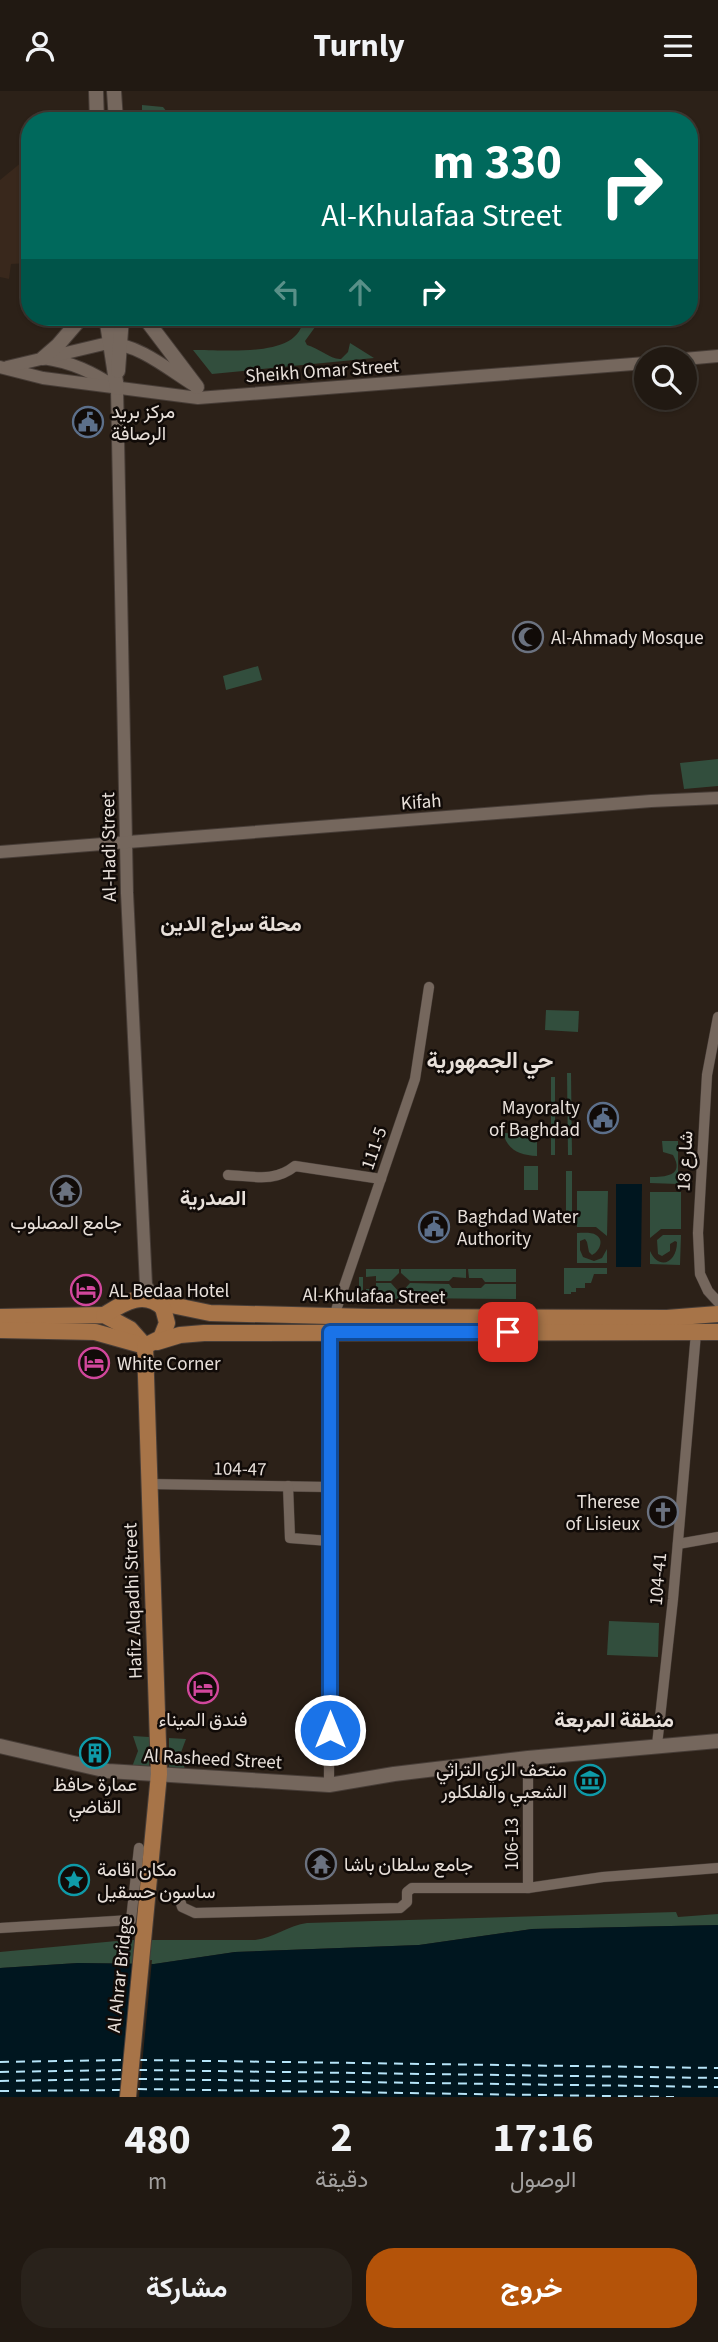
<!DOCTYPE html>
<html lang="ar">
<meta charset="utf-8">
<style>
:root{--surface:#211912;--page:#29221b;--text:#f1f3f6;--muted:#a2a09f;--line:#3e3832;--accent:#b45309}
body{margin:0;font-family:"Source Sans 3",Vazirmatn,sans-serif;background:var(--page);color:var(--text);direction:rtl;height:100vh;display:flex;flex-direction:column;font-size:26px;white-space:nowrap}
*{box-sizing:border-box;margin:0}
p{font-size:23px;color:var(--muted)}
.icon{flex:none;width:38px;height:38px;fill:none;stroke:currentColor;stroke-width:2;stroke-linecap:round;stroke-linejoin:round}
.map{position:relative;height:2006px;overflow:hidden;direction:ltr}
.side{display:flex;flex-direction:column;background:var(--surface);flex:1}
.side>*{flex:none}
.hud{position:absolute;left:21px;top:21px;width:677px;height:214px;border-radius:28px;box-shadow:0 2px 5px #0004,0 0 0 2px var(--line);direction:rtl;background:#00695c;color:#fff;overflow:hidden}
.buttons{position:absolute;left:634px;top:256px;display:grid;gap:14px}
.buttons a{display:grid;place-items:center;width:63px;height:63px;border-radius:50%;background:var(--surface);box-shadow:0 2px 5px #0004,0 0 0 2px var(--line);font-size:35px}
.pin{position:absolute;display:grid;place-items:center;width:60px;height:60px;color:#fff;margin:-30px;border-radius:14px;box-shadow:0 4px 10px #0006}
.me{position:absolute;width:77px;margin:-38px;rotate:0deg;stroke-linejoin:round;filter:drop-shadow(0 0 5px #0008)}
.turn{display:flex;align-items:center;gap:24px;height:147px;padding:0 21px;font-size:32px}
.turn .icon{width:91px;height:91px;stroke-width:2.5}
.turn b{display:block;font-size:49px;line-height:60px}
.lanes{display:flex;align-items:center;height:66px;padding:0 21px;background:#0003;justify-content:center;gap:35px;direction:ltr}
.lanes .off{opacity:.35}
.eta{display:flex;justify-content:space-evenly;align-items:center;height:119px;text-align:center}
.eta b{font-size:42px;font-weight:700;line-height:49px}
.cta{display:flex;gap:14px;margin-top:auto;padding:14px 21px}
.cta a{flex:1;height:80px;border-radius:28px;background:var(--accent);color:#fff;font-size:28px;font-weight:700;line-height:80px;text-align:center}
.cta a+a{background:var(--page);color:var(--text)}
header{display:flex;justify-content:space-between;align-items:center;height:91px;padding:0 21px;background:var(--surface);font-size:32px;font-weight:700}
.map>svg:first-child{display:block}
.built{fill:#39281c}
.green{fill:#324e3d}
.water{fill:#00161f}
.pier{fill:#2c2118}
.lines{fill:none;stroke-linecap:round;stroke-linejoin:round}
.ferry{stroke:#b6e4f8;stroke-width:2;stroke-dasharray:9 7;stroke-linecap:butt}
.minor-casing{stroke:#473d37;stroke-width:11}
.tertiary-casing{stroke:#473d37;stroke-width:14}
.secondary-casing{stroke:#473d37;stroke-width:16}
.primary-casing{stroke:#473d37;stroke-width:18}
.minor{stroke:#75675d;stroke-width:10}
.tertiary{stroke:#75675d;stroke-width:12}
.secondary{stroke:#75675d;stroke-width:14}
.primary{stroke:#a77448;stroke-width:16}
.route-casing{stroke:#114b97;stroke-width:18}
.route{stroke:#1a73e8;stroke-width:12}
.labels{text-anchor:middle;stroke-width:5;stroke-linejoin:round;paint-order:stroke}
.street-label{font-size:19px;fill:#e8e0da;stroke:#110b08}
.poi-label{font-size:19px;fill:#e8e0da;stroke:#110b08;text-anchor:start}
.neighbourhood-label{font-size:21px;font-weight:bold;fill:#e8e0da;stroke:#110b08}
.quarter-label{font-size:23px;font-weight:bold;fill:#e8e0da;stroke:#110b08}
</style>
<header><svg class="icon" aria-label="menu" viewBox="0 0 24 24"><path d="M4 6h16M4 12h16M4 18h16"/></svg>Turnly<svg class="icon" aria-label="person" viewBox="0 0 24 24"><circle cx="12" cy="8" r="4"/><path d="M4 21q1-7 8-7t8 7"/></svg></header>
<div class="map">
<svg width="718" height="2006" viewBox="0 0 718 2006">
<rect width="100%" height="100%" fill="#2c2118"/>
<path class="built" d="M 22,71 L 30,71 L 30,172 L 11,173 L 9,188 L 0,186 L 0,89 Z"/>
<g class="green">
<path d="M 142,14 L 163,16 L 167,21 L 167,30 L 142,30 Z"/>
<path d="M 303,226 L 311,226 L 318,232 L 305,250 L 307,254 C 319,257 331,269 341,268 L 348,261 L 350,252 L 374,267 L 212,283 L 193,259 C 222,258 303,269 303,226 Z"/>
<path d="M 258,575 L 262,589 L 226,599 L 223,585 Z"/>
<path d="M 718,668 L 718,695 L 684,698 L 680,672 Z"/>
<path d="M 546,919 L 579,920 L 578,941 L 545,939 Z"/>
<path d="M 567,982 L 571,982 L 572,1064 L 568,1064 Z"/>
<rect x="551" y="986" width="4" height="78"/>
<path d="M 503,1042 L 537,1043 L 537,1065 C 520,1064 508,1060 503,1042 Z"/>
<path d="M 662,1050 L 678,1050 L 678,1093 L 650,1092 L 650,1086 C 665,1086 685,1085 673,1064 L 663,1061 Z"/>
<rect x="524" y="1075" width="14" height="24"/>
<rect x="566" y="1080" width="6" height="53"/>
<path d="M 577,1100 L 608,1100 L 607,1145 L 596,1136 L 577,1136 Z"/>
<path d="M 650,1101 L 681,1101 L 681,1138 L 661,1138 L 650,1147 Z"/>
<path d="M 577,1142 C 582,1142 592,1141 596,1144 C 605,1149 599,1161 592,1164 L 589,1161 L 587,1151 L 585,1148 L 580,1150 L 580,1159 L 583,1166 L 594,1170 L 602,1167 L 607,1158 L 607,1172 L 577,1172 Z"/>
<path d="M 663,1144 L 681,1144 L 680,1174 L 650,1173 L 650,1160 C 659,1180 677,1172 677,1151 L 675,1150 L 670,1153 L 670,1160 L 662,1165 L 658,1163 L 657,1149 Z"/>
<path d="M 564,1177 L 607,1177 L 607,1183 L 594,1183 L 591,1192 L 585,1192 L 585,1197 L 576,1197 L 576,1201 L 571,1201 L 571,1203 L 564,1203 Z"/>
<path d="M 366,1178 L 399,1178 L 399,1182 L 391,1190 L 376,1190 L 376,1185 L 366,1186 Z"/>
<path d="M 401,1178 L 466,1178 L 466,1187 L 453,1186 L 449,1190 L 410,1190 L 401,1182 Z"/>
<path d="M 468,1178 L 516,1178 L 516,1191 L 485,1191 L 482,1187 L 469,1187 Z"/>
<path d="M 359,1186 L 363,1186 L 363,1203 L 366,1203 L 366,1198 L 376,1198 L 376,1192 L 391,1192 L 399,1201 L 399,1208 L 359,1208 Z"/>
<path d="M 410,1192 L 449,1193 L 452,1197 L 481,1197 L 485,1193 L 516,1193 L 516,1208 L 402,1207 L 402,1201 Z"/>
<path d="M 609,1530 L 659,1532 L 658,1566 L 607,1564 Z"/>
<path d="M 133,1645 L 149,1646 L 149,1677 L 132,1676 L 138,1660 Z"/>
<path d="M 169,1647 L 186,1648 L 180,1664 L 185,1678 L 169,1678 Z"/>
<path d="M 676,1821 L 678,1826 L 718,1823 L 718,1834 L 532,1838 L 419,1854 L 235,1861 L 154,1873 L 78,1872 L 0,1877 L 0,1861 L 127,1849 L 255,1849 C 274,1847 289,1834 307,1832 Z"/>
</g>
<g class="water">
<path d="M 616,1093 L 642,1093 L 641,1176 L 616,1176 Z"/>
<path d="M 718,1834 L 718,2006 L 0,2006 L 0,1877 L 78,1872 L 154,1873 L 235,1861 L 419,1854 L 532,1838 Z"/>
</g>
<path class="pier" d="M 152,1869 L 139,2006 L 120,2006 L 133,1870 Z"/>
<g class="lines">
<g class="ferry">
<path d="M 138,1969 L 718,1977"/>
<path d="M 0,1971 L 126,1969"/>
<path d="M 138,1979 L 718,1987"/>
<path d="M 0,1981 L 122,1979"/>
<path d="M 138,1988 L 718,1996"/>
<path d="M 0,1990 L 122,1988"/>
<path d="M 138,1998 L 674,2006"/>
<path d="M 0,2000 L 121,1999"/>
</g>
<g class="minor-casing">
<g id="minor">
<path d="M 718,926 L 707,984 L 698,1142 L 700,1183 L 708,1200 L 718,1211"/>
<path d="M 228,1084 C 253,1085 274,1092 295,1075 L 381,1088"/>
<path d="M 334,1225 L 415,988 L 429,896"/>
<path d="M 149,1393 L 329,1396"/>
<path d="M 288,1395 L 290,1447 L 329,1450"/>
<path d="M 678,1453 L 718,1446"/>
<path d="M 657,1654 L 673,1508 L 696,1242"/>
<path d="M 528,1667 L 528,1797"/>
<path d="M 329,1694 L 330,1241"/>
<path d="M 179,1805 L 182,1816 L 195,1822 L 400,1817 L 407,1811 L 407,1801 L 412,1797 L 528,1797 L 603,1786 L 718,1777"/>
<path d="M 0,1837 L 131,1829 L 139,1757"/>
</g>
</g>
<g class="tertiary-casing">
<g id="tertiary">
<path d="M 43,267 C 72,271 92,281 117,297 L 127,802 L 146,1194 L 157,1211"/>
<path d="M 684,268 L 718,265"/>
<path d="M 0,276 L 43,287 L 198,307 L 646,272"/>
<path d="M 7,276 L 108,252 C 139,253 169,279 195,295"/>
<path d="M 0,761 L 651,710 L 718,707"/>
</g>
</g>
<g class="secondary-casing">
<g id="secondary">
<path d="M 96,0 L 97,30"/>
<path d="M 114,0 L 116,30"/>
<path d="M 106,226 L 117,297"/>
<path d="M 144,226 L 197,296"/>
<path d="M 43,267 L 58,254 L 82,226"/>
<path d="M 118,280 L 122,226"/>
<path d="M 0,1655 L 108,1680 L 329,1694 L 394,1683 L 528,1667 L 718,1650"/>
</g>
</g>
<g class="primary-casing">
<g id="primary">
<path d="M 157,1211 L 210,1222 L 369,1226 L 667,1227 L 718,1223"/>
<path d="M 0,1226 L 104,1224 L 130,1238 L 145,1255"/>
<path d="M 0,1239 L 95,1241 L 145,1255 L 161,1247 L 167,1232 L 163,1217 C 144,1198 122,1213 104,1224"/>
<path d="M 157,1251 L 180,1244 L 204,1242 L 718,1241"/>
<path d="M 128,2006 L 159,1683 L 145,1255"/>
</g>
</g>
<use href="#minor" class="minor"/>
<use href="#tertiary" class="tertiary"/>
<use href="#secondary" class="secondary"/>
<use href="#primary" class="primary"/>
</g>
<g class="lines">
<g class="route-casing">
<path id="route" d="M 330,1639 L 330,1241 L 508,1241"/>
</g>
<use href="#route" class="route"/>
</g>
<defs>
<g id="civic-ring" transform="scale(1.575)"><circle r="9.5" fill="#110b08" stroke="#5c6f8a" stroke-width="1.5"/><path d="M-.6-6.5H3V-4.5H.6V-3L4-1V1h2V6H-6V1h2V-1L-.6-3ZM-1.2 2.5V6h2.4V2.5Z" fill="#5c6f8a"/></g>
<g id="mosque-ring" transform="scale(1.575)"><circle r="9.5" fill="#110b08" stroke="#6b7280" stroke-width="1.5"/><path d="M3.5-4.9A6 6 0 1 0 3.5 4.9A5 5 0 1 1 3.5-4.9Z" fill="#6b7280"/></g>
<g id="temple-ring" transform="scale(1.575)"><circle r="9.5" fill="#110b08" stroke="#6b7280" stroke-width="1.5"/><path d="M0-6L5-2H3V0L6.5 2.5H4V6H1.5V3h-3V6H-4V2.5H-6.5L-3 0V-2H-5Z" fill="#6b7280"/></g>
<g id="hotel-ring" transform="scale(1.575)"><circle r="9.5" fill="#110b08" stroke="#d1479c" stroke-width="1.5"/><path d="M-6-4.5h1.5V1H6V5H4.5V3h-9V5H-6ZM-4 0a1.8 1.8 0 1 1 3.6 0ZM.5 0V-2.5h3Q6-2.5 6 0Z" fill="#d1479c"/></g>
<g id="church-ring" transform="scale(1.575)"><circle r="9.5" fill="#110b08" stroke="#6b7280" stroke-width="1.5"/><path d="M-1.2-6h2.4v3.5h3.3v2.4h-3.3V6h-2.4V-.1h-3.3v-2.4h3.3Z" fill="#6b7280"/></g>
<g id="building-ring" transform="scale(1.575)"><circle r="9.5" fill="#110b08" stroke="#0f9aa8" stroke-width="1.5"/><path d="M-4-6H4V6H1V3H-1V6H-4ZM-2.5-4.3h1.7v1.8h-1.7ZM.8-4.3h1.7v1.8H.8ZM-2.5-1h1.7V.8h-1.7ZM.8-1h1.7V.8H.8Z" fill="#0f9aa8"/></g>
<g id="museum-ring" transform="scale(1.575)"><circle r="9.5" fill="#110b08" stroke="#0f9aa8" stroke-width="1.5"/><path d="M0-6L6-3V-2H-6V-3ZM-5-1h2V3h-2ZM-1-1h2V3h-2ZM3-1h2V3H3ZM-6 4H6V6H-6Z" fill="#0f9aa8"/></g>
<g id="sight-ring" transform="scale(1.575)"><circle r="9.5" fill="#110b08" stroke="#0f9aa8" stroke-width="1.5"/><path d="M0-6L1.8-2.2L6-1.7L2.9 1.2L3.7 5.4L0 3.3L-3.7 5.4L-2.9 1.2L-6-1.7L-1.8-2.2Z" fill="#0f9aa8"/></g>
</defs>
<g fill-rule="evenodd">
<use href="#civic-ring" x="88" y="331"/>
<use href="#mosque-ring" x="528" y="546"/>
<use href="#civic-ring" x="603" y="1027"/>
<use href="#temple-ring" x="66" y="1100"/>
<use href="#civic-ring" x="434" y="1136"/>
<use href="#hotel-ring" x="86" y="1199"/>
<use href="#hotel-ring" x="94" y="1272"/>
<use href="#church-ring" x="663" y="1421"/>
<use href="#hotel-ring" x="203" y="1597"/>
<use href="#building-ring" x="95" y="1662"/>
<use href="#museum-ring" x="590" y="1689"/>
<use href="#temple-ring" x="321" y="1773"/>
<use href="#sight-ring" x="74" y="1789"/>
</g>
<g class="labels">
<g class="street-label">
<text transform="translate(322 279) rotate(-4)" y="7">Sheikh Omar Street</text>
<text transform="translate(421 710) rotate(-4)" y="7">Kifah</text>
<text transform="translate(108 756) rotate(-91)" y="7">Al-Hadi Street</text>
<text transform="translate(373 1057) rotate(-71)" y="7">111-5</text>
<text transform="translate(684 1070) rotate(-87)" y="7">شارع 18</text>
<text transform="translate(374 1204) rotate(1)" y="7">Al-Khulafaa Street</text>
<text transform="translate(240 1377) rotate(1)" y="7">104-47</text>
<text transform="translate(657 1488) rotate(-85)" y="7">104-41</text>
<text transform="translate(132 1510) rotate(-92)" y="7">Hafiz Alqadhi Street</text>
<text transform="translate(213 1667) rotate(3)" y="7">Al Rasheed Street</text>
<text transform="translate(511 1753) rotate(-90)" y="7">106-13</text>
<text transform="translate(119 1883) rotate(-84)" y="7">Al Ahrar Bridge</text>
</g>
<g class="poi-label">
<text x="111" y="327">مركز بريد<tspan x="111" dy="22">الرصافة</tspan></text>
<text x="551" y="553">Al-Ahmady Mosque</text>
<text x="580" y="1023" text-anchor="end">Mayoralty<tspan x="580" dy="22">of Baghdad</tspan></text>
<text x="457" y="1132">Baghdad Water<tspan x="457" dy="22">Authority</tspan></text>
<text x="66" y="1138" text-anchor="middle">جامع المصلوب</text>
<text x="109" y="1206">AL Bedaa Hotel</text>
<text x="117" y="1279">White Corner</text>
<text x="640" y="1417" text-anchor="end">Therese<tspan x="640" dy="22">of Lisieux</tspan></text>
<text x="203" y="1635" text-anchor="middle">فندق الميناء</text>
<text x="567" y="1685" text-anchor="end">متحف الزي التراثي<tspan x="567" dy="22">الشعبي والفلكلور</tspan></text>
<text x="95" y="1700" text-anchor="middle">عمارة حافظ<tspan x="95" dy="22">القاضي</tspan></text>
<text x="344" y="1780">جامع سلطان باشا</text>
<text x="97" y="1785">مكان اقامة<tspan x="97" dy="22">ساسون حسقيل</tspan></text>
</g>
<g class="neighbourhood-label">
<text x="231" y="840">محلة سراج الدين</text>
<text x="213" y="1114">الصدرية</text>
<text x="614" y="1636">منطقة المربعة</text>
</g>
<g class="quarter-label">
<text x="490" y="977">حي الجمهورية</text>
</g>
</g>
</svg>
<div class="buttons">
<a><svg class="icon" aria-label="search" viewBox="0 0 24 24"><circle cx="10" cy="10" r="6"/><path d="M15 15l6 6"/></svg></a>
</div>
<div class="pin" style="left:508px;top:1241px;background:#d93025"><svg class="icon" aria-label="arrive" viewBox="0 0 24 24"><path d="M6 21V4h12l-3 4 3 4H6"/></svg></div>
<svg class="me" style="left:330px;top:1639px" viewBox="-20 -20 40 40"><circle r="17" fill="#1a73e8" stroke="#fff" stroke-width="3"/><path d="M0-11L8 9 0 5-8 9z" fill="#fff"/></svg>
<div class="hud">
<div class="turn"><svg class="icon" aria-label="right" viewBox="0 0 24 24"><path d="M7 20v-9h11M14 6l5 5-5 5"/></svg><div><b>330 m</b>Al-Khulafaa Street</div></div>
<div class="lanes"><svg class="icon off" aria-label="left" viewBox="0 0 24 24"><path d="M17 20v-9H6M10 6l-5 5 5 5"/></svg><svg class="icon off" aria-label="ahead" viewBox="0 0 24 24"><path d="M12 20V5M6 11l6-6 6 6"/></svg><svg class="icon" aria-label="right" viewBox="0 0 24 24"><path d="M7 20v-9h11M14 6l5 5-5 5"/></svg></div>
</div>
</div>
<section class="side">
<div class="eta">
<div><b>17:16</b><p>الوصول</p></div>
<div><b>2</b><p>دقيقة</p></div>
<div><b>480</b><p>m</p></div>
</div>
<div class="cta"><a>خروج</a><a>مشاركة</a></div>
</section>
